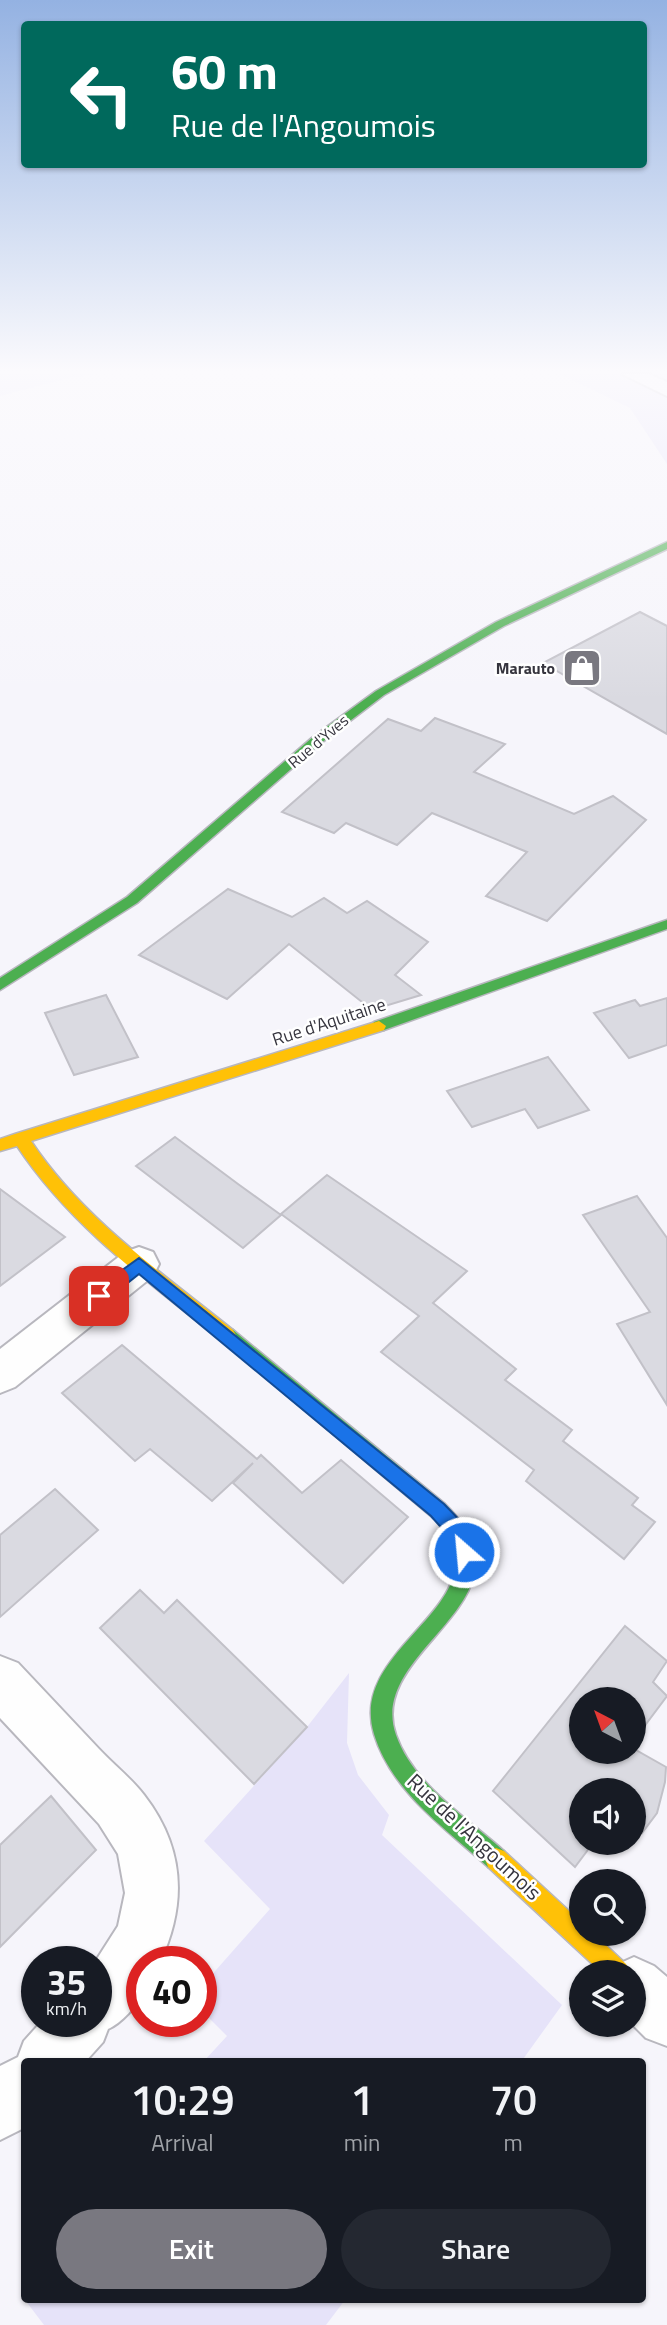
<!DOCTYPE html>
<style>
:root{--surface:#171b24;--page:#242831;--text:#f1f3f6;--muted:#9ea1a6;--accent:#797880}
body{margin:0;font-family:"Titillium Web",sans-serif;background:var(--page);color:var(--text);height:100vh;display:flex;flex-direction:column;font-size:26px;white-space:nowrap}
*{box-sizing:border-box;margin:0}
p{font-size:23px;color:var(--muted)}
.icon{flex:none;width:38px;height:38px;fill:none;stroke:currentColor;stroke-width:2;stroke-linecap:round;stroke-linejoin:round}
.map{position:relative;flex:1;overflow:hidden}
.details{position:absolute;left:21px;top:2058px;width:625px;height:245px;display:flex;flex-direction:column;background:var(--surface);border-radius:7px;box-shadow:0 2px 5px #0004}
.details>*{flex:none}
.top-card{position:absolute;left:21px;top:21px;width:626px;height:147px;border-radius:7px;box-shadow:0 2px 5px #0004;background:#00695c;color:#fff;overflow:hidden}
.needle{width:46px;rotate:319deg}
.controls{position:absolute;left:569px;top:1687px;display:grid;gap:14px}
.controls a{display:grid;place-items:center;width:77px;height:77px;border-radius:50%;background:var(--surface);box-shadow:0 2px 5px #0004;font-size:35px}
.speed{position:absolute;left:21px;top:1946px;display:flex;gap:14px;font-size:35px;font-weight:700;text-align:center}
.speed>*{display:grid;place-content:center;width:91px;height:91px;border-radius:50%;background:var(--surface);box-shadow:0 2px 5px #0004;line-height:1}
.speed small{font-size:18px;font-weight:400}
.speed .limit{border:10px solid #d22;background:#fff;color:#111}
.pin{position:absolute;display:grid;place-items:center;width:60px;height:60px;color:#fff;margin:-30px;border-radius:14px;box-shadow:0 4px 10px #0006}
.me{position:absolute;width:77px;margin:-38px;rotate:333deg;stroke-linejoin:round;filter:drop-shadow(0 0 5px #0008)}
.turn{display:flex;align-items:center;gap:24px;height:147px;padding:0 35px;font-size:32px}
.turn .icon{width:91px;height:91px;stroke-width:2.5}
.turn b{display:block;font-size:49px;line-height:60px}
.eta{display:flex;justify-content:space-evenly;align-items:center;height:119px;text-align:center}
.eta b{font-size:42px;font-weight:600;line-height:49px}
.button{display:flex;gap:14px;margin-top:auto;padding:14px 35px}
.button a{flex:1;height:80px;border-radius:42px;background:var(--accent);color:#fff;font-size:28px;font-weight:600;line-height:80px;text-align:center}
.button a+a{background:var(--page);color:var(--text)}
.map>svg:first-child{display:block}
.green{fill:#e6e3f9}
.building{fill:#dadae1;stroke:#c2c1c8;stroke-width:2}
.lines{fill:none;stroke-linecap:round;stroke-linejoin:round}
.street-casing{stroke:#b8b7be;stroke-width:4}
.fast-casing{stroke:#b8b7be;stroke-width:3}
.slow-casing{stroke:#b8b7be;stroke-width:3}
.street{fill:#fefefe;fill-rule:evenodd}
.fast{fill:#4caf50;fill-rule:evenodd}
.slow{fill:#ffc107;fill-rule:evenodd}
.route{fill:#1a73e8;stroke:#114b97;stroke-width:2}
.labels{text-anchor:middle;stroke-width:5;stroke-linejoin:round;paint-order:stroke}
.far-poi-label{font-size:16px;font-weight:bold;fill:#36353e;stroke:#fff;text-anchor:end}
.far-street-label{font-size:16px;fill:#36353e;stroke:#fff}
.street-label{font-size:18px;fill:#36353e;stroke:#fff}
.near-street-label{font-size:21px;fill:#36353e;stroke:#fff}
</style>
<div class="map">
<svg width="667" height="2325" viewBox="0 0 667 2325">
<rect width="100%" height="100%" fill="#f6f5fb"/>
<g class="green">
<path d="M 0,374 L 99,374 L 69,378 L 0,396 Z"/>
<path d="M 560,374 L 667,374 L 667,464 L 630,408 Z"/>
<path d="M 349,1673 L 347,1743 L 358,1775 L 389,1815 L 382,1835 L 562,2005 L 521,2062 L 204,2061 L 227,2036 L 201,2010 L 201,1987 L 270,1909 L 204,1841 L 307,1727 Z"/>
<path d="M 25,2300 L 345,2300 L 326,2325 L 44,2325 Z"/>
</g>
<g class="building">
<path d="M 640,612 L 667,626 L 667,734 L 543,663 Z"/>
<path d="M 435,718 L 505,744 L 474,772 L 574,814 L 613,796 L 646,820 L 547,921 L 486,896 L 527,852 L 432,813 L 397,845 L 346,823 L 334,833 L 282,812 L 388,719 L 421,731 Z"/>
<path d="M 228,889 L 292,917 L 324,898 L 347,913 L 367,901 L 428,942 L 395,975 L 421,995 L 372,1010 L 289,944 L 227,999 L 139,955 Z"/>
<path d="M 106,995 L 138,1057 L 74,1075 L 45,1013 Z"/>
<path d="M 667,998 L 667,1045 L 629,1058 L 594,1013 L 635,1000 L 640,1006 Z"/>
<path d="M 548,1057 L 589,1110 L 538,1128 L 525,1109 L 472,1127 L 447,1091 Z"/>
<path d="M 175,1137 L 238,1184 L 281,1215 L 243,1248 L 136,1166 Z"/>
<path d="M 327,1175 L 467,1271 L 433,1303 L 516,1369 L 505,1380 L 572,1430 L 563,1441 L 638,1498 L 632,1505 L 655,1522 L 624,1559 L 526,1481 L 534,1470 L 381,1352 L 419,1316 L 281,1214 Z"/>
<path d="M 0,1189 L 65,1237 L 0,1286 Z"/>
<path d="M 637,1196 L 667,1238 L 667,1405 L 617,1324 L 650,1312 L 583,1215 Z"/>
<path d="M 122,1345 L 257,1459 L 261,1455 L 302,1493 L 341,1460 L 408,1517 L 343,1583 L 233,1483 L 253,1463 L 212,1501 L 150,1449 L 135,1461 L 62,1393 Z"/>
<path d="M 55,1489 L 98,1530 L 0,1617 L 0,1535 Z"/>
<path d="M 140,1590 L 164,1613 L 177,1600 L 307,1727 L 254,1784 L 100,1628 Z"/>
<path d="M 625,1626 L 667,1661 L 653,1682 L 667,1696 L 634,1740 L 634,1699 L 581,1699 L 581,1752 L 634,1752 L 634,1749 L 666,1767 L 665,1782 L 657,1813 L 642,1833 L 634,1826 L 634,1790 L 581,1790 L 581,1843 L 593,1843 L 575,1867 L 493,1791 Z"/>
<path d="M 51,1796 L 96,1850 L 0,1947 L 0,1845 Z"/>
</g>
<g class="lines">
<g class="street-casing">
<g id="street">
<path d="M 622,374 L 649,374 L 667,382 L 667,396 Z"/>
<path d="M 139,1247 L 153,1252 L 159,1264 L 153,1276 L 15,1387 L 0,1393 L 0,1349 L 125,1252 Z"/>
<path d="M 0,1656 L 18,1663 C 45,1692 72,1720 99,1749 C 114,1765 131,1778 144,1795 C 185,1848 187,1904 160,1962 L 142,1962 C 142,1971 143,1982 142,1991 C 139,2005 120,2024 108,2029 L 103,2042 L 85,2062 L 24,2062 L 24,2128 L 0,2140 L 0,2066 L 18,2057 L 24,2041 L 42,2021 L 96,2021 L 95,1962 L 118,1926 L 125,1893 L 118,1854 L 99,1824 L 0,1718 Z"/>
<path d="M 634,1957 L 654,1966 L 667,1977 L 667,2046 L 646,2038 L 633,2025 L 634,1972 L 611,1972 L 614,1966 Z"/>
</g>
</g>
<g class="fast-casing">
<g id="fast">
<path d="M 667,542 L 667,549 L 504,626 L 384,695 L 321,743 L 137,903 L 0,990 L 0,978 L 127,897 L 313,737 L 376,691 L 496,622 Z"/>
<path d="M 667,920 L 667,929 L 384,1030 L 379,1031 L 372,1026 L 374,1022 Z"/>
<path d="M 227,1328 L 233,1330 L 445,1504 C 545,1601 365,1648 396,1735 C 413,1784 467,1818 504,1851 L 507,1859 L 504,1867 L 496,1870 L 488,1867 C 445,1828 392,1792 374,1734 C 349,1652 478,1614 453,1540 C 449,1531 438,1523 431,1516 L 221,1340 L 218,1335 L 221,1330 Z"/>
</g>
</g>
<g class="slow-casing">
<g id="slow">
<path d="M 379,1021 L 386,1026 L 384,1030 L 31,1141 C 83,1219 161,1272 233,1330 L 236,1335 L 233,1340 L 227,1342 L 221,1340 C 147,1281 70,1226 17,1146 L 0,1151 L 0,1139 L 15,1134 Z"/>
<path d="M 496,1848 L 504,1851 L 581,1922 L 581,1934 L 594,1934 L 626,1964 L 630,1972 L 601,1972 L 488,1867 L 485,1859 L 488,1851 Z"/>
</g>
</g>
<use href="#street" class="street"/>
<use href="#fast" class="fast"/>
<use href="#slow" class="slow"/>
</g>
<linearGradient id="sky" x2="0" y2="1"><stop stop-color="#94b2e2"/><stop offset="0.53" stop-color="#fbfafd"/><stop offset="1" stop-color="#fbfafd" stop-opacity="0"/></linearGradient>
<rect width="667" height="700" fill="url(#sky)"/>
<path class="route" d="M 139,1258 L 444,1504 C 458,1519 481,1537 471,1559 L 464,1562 L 457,1559 L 453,1541 L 431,1516 L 139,1274 L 105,1301 L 93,1301 L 91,1296 L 93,1291 Z"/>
<defs>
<g id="shop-square" transform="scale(2.0125)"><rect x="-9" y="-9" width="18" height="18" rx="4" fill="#797880" stroke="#fff"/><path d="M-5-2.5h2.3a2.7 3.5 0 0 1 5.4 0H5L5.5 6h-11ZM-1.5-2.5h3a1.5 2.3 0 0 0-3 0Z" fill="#fff"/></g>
</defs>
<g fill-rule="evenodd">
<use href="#shop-square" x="582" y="668"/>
</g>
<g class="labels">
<g class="far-poi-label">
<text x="555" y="674">Marauto</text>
</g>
<g class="far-street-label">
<text transform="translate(318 741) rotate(-40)" y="6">Rue d'Yves</text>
</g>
<g class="street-label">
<text transform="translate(329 1022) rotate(-18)" y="6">Rue d'Aquitaine</text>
</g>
<g class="near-street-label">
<text transform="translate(474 1837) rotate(43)" y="7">Rue de l'Angoumois</text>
</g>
</g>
</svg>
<div class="controls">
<a><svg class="needle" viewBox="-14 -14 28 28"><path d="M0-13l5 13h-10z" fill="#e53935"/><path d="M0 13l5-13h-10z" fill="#9ea1a6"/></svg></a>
<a><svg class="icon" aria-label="sound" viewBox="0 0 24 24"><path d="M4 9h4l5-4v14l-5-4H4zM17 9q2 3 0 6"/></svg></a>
<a><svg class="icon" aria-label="search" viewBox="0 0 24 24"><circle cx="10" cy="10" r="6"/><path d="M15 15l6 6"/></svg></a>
<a><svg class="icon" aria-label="layers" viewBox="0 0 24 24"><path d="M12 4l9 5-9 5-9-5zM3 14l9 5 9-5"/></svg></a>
</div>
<div class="speed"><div>35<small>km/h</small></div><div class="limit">40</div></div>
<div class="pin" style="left:99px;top:1296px;background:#d93025"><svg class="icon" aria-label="arrive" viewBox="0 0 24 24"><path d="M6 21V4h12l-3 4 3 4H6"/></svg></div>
<svg class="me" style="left:464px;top:1552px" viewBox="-20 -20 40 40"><circle r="17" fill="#1a73e8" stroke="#fff" stroke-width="3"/><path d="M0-11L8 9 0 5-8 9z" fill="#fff"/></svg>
<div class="top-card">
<div class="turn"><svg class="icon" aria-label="left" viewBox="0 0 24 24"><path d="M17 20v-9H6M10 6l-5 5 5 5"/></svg><div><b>60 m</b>Rue de l'Angoumois</div></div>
</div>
<section class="details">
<div class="eta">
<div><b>10:29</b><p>Arrival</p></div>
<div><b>1</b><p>min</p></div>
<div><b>70</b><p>m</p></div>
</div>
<div class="button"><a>Exit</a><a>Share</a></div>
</section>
</div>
